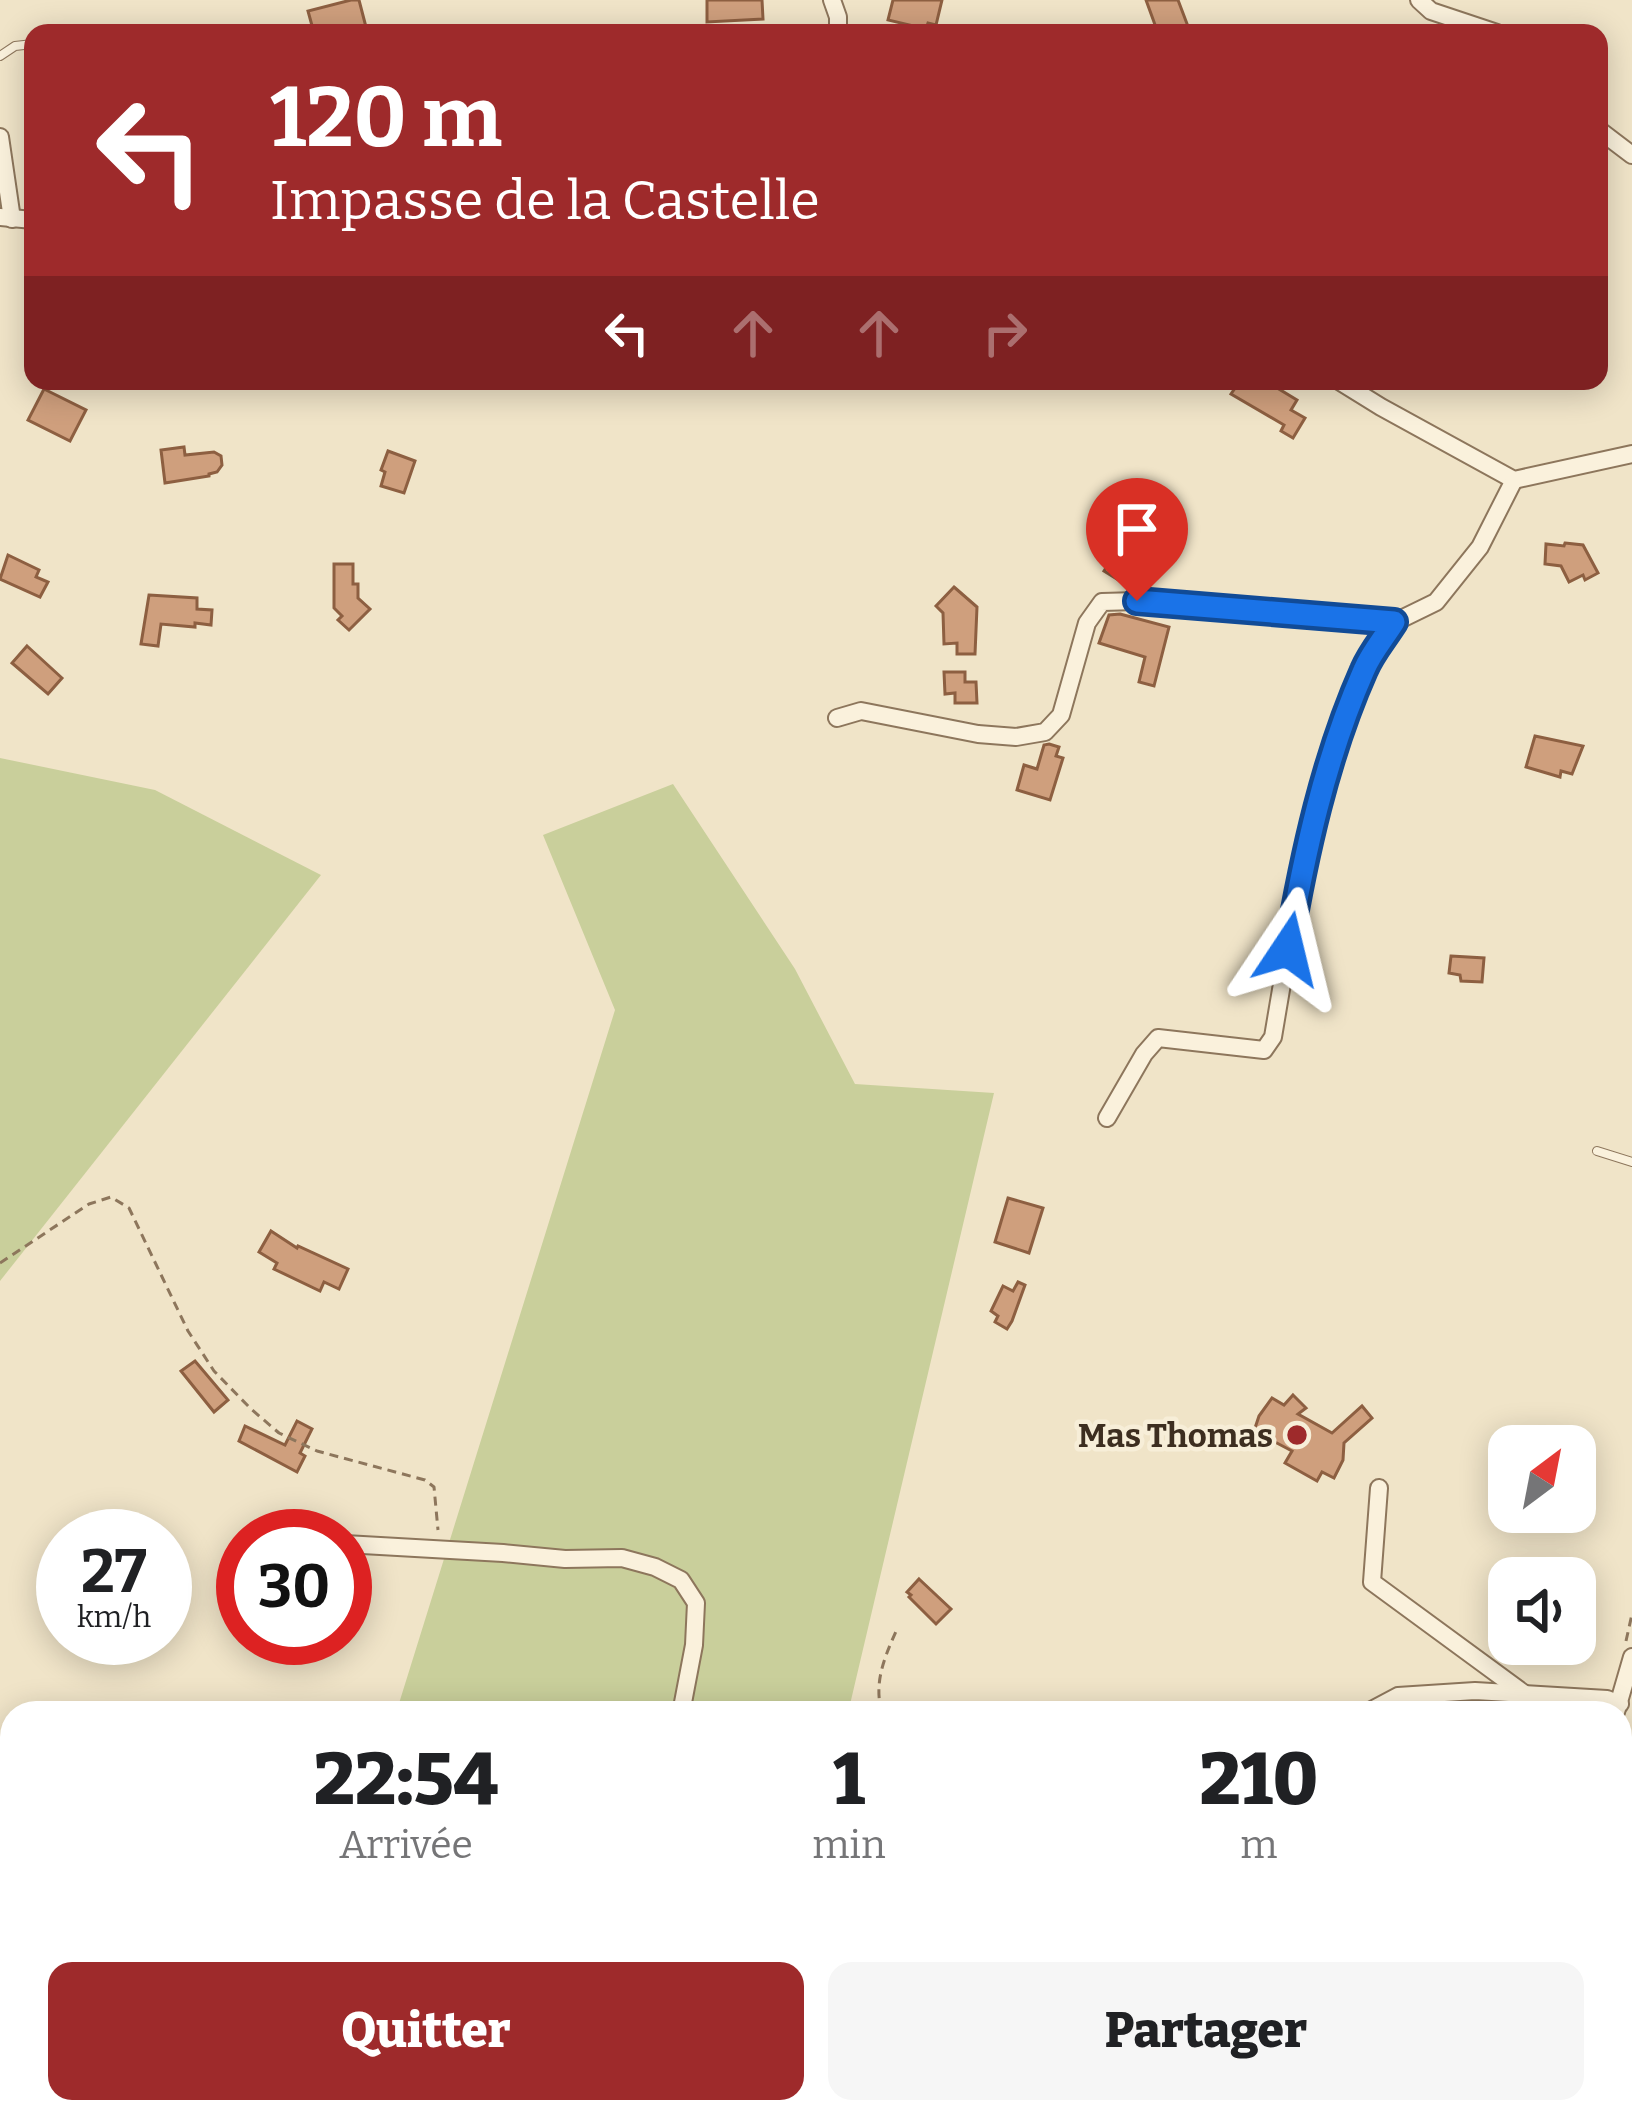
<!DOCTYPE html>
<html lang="fr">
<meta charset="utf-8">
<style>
:root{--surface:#fff;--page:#f6f6f6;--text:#202124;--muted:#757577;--accent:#9e2a2b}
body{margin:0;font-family:Bitter,serif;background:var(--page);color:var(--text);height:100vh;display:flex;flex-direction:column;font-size:45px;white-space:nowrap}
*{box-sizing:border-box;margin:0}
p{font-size:39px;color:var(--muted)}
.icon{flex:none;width:66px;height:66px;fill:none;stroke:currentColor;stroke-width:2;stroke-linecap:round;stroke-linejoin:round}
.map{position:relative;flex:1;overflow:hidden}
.side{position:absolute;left:0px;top:1701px;width:1632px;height:423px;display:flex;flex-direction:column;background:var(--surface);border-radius:36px 36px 0 0;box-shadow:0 6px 30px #0003}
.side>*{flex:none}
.banner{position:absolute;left:24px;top:24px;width:1584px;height:366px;border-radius:24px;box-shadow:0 6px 30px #0003;background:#9e2a2b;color:#fff;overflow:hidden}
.needle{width:78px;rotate:32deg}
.fabs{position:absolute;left:1488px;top:1425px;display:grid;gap:24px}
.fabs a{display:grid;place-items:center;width:108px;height:108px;border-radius:24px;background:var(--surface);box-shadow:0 6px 30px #0003;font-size:60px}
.speed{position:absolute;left:36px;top:1509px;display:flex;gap:24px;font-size:60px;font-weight:700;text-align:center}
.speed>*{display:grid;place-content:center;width:156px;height:156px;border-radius:50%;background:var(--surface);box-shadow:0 6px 30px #0003;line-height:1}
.speed small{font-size:30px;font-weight:400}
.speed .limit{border:18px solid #d22;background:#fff;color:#111}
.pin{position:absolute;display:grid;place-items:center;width:102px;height:102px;color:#fff;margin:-123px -51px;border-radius:50% 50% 50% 0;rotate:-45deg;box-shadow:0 0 12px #0007}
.pin .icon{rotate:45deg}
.me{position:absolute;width:132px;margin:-66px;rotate:10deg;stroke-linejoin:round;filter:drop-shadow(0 0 9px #0008)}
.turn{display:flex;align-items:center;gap:42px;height:252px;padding:0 48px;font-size:54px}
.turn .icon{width:156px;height:156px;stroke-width:2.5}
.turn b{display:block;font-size:84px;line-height:102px}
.lanes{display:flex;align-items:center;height:114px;padding:0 48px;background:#0003;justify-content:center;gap:60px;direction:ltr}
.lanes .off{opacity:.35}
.eta{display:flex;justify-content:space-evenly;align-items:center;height:204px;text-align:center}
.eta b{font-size:72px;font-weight:800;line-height:84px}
.cta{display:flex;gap:24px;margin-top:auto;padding:24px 48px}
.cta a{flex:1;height:138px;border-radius:24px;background:var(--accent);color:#fff;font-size:48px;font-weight:800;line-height:138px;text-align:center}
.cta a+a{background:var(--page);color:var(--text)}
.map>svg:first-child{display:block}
.green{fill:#c9cf9b}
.building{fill:#cf9f7d;stroke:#8d5f41;stroke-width:3}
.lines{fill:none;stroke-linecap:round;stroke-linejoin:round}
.service-casing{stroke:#8d765c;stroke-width:10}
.minor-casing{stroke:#8d765c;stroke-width:20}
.path{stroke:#8d765c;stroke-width:3;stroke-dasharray:9 6;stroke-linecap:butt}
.service{stroke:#faf1dc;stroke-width:8}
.minor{stroke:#faf1dc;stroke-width:16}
.route-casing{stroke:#114b97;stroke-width:30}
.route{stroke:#1a73e8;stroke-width:21}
.poi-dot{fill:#9e2a2b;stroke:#f7eed8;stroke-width:4.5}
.labels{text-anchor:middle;stroke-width:9;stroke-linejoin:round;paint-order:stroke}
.poi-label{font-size:33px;font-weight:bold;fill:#3d2e20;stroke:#f7eed8;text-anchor:end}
</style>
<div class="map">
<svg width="1632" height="2123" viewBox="0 0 1632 2123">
<rect width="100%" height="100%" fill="#f0e4c8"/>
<g class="green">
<path d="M 0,758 L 155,790 L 321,875 L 0,1281 Z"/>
<path d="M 673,784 L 795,969 L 855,1084 L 994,1093 L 848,1713 L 396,1713 L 615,1010 L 543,835 Z"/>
<path d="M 212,2112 L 1296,2112 L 1320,2123 L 210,2123 Z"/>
</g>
<g class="building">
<path d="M 351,0 L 359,0 L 366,27 L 340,33 L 328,33 L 328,30 L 314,33 L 308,11 Z"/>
<path d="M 707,0 L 762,0 L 763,19 L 707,22 Z"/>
<path d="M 893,0 L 942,0 L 936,25 L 928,23 L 926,29 L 888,20 Z"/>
<path d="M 1146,0 L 1178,0 L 1189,29 L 1178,33 L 1158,33 Z"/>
<path d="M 1240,381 L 1278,381 L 1274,386 L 1297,400 L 1291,410 L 1305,418 L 1293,438 L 1281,431 L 1284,425 L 1231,394 Z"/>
<path d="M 44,389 L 86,410 L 70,441 L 28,420 Z"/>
<path d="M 184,447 L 185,455 L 214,452 L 221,456 L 222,465 L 217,472 L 209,474 L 209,476 L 165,483 L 161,450 Z"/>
<path d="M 388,451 L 415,461 L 404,493 L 381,486 L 385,472 L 381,470 Z"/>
<path d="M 1565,543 L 1583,545 L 1598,573 L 1585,580 L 1583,575 L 1569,582 L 1561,566 L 1545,564 L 1546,544 L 1564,546 Z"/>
<path d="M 1120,545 L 1133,554 L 1129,561 L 1139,568 L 1128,586 L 1104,571 Z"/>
<path d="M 8,555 L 39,570 L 36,577 L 48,582 L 40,597 L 0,579 Z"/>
<path d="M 334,564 L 353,564 L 353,584 L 358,584 L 358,598 L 370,609 L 349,630 L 338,620 L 342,616 L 334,608 Z"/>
<path d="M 954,587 L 977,607 L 975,654 L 957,654 L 957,643 L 944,644 L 943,613 L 936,606 Z"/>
<path d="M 149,595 L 197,598 L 197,609 L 212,610 L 211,625 L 195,623 L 195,627 L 161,624 L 158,646 L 141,644 Z"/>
<path d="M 1120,614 L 1169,627 L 1154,686 L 1139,682 L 1145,657 L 1099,643 L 1109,615 Z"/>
<path d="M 27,646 L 62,678 L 48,694 L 12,663 Z"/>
<path d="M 944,672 L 965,672 L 965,682 L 976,682 L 977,703 L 955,703 L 955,693 L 945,694 Z"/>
<path d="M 1535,736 L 1583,746 L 1572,774 L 1561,771 L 1560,777 L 1526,767 Z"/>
<path d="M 1049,744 L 1059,747 L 1056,756 L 1063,758 L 1050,800 L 1017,790 L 1024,765 L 1037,769 L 1044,745 Z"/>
<path d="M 1451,956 L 1484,958 L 1482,982 L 1461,981 L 1460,975 L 1449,973 Z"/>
<path d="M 1008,1198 L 1043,1208 L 1029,1253 L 995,1242 Z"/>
<path d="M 271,1231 L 297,1248 L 298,1246 L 348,1269 L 339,1289 L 324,1282 L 320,1291 L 274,1269 L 277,1263 L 259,1252 Z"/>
<path d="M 1018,1282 L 1025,1285 L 1012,1321 L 1007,1329 L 995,1322 L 998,1316 L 991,1311 L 1003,1286 L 1013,1291 Z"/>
<path d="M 195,1361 L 228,1400 L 214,1412 L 181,1371 Z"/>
<path d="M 1293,1395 L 1306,1408 L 1298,1414 L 1332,1433 L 1362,1406 L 1372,1418 L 1344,1443 L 1343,1460 L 1334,1478 L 1322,1472 L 1317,1481 L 1285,1463 L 1292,1451 L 1254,1431 L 1259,1416 L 1272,1398 L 1284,1405 Z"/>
<path d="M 297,1421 L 312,1429 L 300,1453 L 305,1456 L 297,1472 L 239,1441 L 245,1426 L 285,1445 Z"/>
<path d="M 919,1579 L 951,1609 L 936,1624 L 909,1597 L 911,1595 L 907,1592 Z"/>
</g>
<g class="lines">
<g class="service-casing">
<g id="service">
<path d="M 140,33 L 165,30"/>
<path d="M 0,56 L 15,46 L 33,44"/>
<path d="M 1597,1151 L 1632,1162"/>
</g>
</g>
<g class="minor-casing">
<g id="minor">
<path d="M 832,0 L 838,17 L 838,33"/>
<path d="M 1419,0 L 1431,11 L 1497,33"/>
<path d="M 1599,130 L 1632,155"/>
<path d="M 0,137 L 12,219"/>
<path d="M 0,217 L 33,220"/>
<path d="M 1339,381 L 1381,407 L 1514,480 L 1632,454"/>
<path d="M 837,718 L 861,711 L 978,734 L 1016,737 L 1045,732 L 1061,715 L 1087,623 L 1102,602 L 1137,601 L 1393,623 L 1436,602 L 1480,547 L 1514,480"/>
<path d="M 1107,1118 L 1144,1054 L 1158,1038 L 1264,1050 L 1273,1037 C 1294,913 1313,785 1364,670 C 1371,653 1384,638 1393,623"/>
<path d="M 1379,1488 L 1372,1582 L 1526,1695"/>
<path d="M 345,1544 L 503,1553 L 565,1559 L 622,1558 L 655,1567 L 681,1580 L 696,1603 L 694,1645 L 681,1713"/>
<path d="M 1616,1712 L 1632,1657"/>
<path d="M 1366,1713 L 1398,1696 L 1475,1691 L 1607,1699 L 1620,1704"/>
<path d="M 1436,2123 L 1441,2112"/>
</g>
</g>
<g class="path">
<path d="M 0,1263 L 89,1204 L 111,1197 L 129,1208 L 188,1331 L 214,1371 L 251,1409 L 279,1433 L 317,1451 L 425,1480 L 434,1487 L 438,1530"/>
<path d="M 1626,1641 L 1632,1614"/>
<path d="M 882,1713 C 873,1682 885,1656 898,1627"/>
<path d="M 1498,2112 L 1518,2123"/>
<path d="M 101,2123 L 134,2115 L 245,2112"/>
</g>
<use href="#service" class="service"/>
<use href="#minor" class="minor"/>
</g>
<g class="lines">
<g class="route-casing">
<path id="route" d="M 1137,601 L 1394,622 C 1384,638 1371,653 1364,670 C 1325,758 1304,855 1288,949"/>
</g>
<use href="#route" class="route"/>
</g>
<circle class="poi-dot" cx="1297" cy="1435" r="12"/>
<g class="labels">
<g class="poi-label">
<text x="1273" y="1447">Mas Thomas</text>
</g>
</g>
</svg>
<div class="fabs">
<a><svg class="needle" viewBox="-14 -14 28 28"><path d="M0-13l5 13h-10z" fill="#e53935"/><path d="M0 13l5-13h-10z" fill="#757577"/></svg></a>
<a><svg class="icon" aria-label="sound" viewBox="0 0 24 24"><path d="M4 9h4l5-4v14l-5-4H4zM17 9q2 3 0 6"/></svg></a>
</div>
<div class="speed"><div>27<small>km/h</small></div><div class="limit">30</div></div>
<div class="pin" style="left:1137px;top:601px;background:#d93025"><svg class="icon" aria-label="arrive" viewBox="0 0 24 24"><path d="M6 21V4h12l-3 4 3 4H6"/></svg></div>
<svg class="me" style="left:1288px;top:949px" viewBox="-20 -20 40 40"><path d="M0-17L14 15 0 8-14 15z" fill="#1a73e8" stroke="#fff" stroke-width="4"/></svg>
<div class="banner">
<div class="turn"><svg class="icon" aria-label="left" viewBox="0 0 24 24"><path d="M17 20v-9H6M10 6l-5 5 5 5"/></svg><div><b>120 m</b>Impasse de la Castelle</div></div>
<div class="lanes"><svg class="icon" aria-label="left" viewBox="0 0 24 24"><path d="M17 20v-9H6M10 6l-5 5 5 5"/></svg><svg class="icon off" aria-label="ahead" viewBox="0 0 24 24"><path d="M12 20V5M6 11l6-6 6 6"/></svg><svg class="icon off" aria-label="ahead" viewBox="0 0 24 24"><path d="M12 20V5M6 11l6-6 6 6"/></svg><svg class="icon off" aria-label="right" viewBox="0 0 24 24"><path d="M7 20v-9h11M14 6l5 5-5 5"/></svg></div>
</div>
<section class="side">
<div class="eta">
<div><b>22:54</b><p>Arrivée</p></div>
<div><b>1</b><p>min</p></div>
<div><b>210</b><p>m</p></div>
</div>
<div class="cta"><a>Quitter</a><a>Partager</a></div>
</section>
</div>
